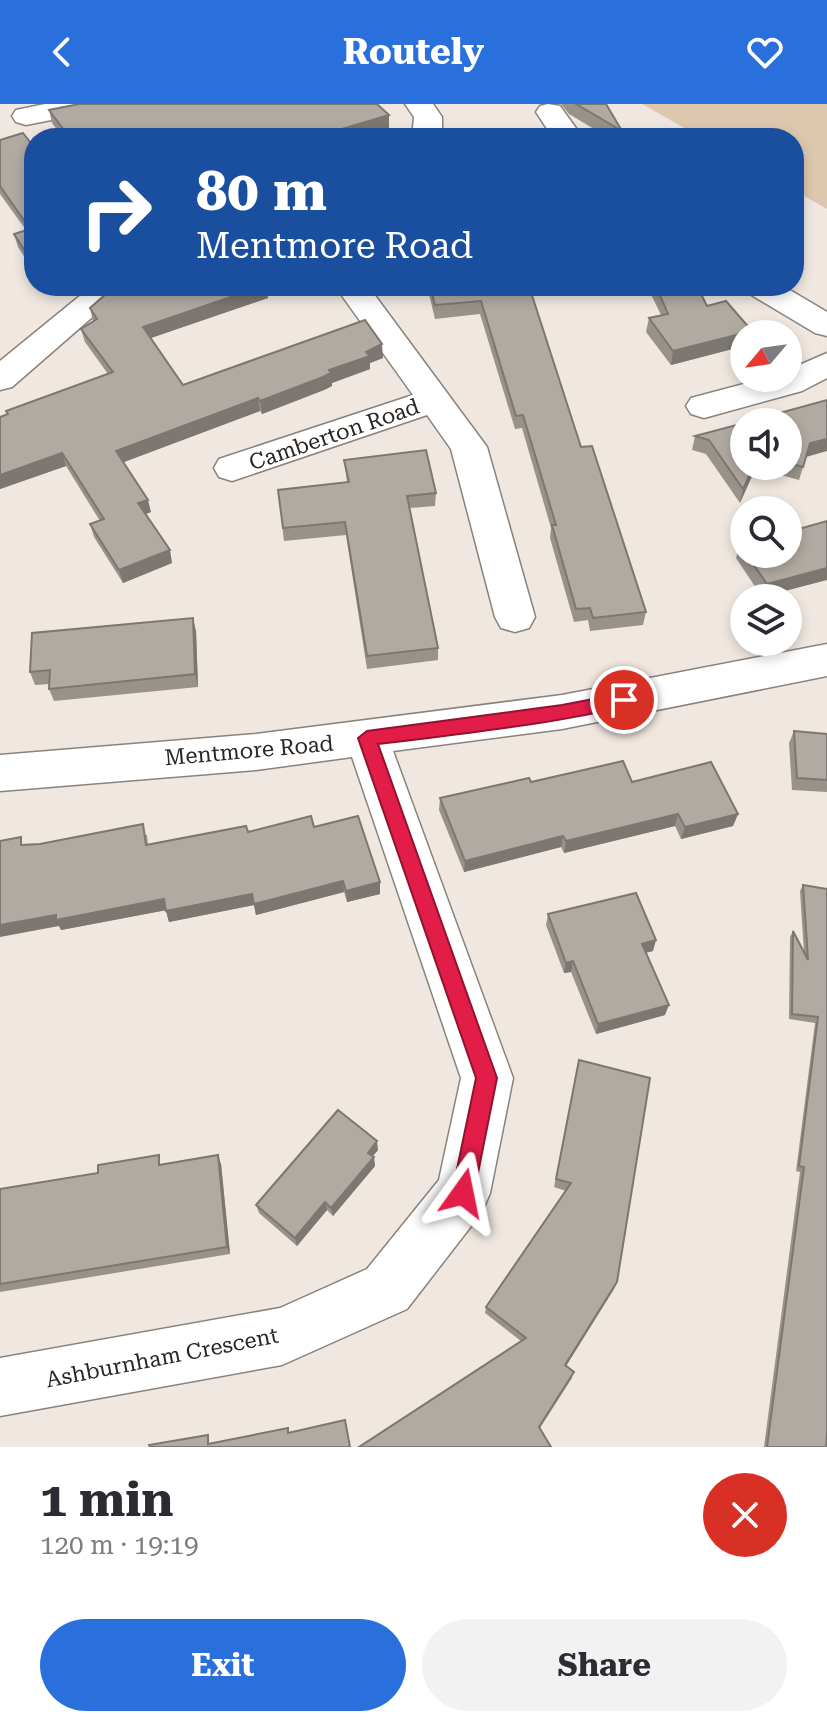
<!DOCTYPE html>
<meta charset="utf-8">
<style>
:root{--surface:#fff;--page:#f2f2f3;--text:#2b2b33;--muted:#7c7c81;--accent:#2a70dc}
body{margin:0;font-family:"Roboto Serif",serif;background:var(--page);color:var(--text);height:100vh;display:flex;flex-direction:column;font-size:30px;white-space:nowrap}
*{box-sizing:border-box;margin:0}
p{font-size:26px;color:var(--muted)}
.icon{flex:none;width:44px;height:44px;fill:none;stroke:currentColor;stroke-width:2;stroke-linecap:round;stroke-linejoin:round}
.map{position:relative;height:1343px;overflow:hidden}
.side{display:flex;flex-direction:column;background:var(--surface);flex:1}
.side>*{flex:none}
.hud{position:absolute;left:24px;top:24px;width:780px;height:168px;border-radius:32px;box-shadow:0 4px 12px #0003;background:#1a4fa0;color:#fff;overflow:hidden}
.needle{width:52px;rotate:241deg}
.fabs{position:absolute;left:730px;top:216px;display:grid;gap:16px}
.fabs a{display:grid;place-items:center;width:72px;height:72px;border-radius:50%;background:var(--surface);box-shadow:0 4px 12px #0003;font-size:40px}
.pin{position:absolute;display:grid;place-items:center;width:68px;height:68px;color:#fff;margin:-34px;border:4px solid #fff;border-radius:50%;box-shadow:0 2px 8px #0007}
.me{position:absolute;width:88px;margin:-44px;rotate:12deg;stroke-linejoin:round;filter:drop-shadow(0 0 6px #0008)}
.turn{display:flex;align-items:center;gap:28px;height:168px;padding:0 40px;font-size:36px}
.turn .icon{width:104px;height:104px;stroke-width:2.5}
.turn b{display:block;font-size:56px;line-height:68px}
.round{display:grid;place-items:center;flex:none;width:84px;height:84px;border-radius:42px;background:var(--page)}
.head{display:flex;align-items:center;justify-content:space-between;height:136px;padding:0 40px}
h1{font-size:48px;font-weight:700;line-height:60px}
.cta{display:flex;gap:16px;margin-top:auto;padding:16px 40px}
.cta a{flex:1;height:92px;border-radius:48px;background:var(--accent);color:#fff;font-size:32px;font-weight:700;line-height:92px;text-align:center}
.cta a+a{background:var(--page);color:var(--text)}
header{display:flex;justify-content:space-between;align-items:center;height:104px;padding:0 40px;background:var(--accent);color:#fff;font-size:36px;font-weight:700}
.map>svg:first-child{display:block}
.green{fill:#ddc7af}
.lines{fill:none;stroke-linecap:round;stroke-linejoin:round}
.minor-casing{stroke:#8a837b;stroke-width:3}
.minor{fill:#fff;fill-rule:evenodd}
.wall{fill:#98928b}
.shaded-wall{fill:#7c7771}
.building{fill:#b1aaa2;stroke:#7c7771;stroke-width:2}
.route{fill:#e11d48;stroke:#92132f;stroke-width:2}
.labels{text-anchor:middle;stroke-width:6;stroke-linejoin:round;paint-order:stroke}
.street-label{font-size:22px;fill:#282522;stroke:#fff}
</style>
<header><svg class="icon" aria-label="back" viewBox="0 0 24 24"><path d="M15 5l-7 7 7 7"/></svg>Routely<svg class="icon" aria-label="heart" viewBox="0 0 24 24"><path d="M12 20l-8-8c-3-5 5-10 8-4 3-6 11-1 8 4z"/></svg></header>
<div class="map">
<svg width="827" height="1343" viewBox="0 0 827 1343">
<rect width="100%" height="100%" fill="#f0e8e0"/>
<path class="green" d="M 642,0 L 827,0 L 827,105 L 794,86 L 794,34 L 702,34 Z"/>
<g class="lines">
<g class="minor-casing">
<g id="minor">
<path d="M 45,0 L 106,0 L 102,6 L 26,21 L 16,18 L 12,12 L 16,6 Z"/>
<path d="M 405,0 L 433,0 L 442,13 L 442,34 L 412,34 L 414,13 Z"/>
<path d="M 548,0 L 560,2 L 583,34 L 553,34 L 536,8 L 540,2 Z"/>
<path d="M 92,182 L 128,182 L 12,283 L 0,286 L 0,257 Z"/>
<path d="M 335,182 L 368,182 L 487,343 L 535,513 L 529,524 L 515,528 L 501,524 L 495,513 L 451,345 L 427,311 L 232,377 L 219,373 L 214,364 L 219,355 L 413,291 Z"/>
<path d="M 744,182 L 783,182 L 827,208 L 827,232 L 815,229 L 748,189 Z"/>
<path d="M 827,249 L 827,274 L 802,287 L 704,314 L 691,310 L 686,302 L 691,294 L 766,274 L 788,274 L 788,266 Z"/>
<path d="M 827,540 L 827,572 L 562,625 L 393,647 L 513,974 L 490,1089 L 482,1108 L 407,1205 L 282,1261 L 0,1312 L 0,1254 L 280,1204 L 367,1165 L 439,1076 L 461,974 L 352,653 L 256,666 L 0,687 L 0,651 L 256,630 L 562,591 Z"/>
</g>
</g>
<use href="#minor" class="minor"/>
</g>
<g class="wall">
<path d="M 561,0 L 606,0 L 622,27 L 621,34 L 609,34 L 569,10 Z"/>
<path d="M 49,6 L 389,24 L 355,34 L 63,34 L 52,19 Z"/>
<path d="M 0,36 L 34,43 L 34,168 L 18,143 L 14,130 L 26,126 L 0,90 Z"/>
<path d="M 427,182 L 529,182 L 581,343 L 646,508 L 643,521 L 590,527 L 588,516 L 574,518 L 550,434 L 551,424 L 522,324 L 515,325 L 480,210 L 435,215 Z"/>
<path d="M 647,182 L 697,182 L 707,202 L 752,227 L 752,230 L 744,230 L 744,242 L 671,261 L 646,228 L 649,214 L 661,211 Z"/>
<path d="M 268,194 L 151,234 L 183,281 L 383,254 L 370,259 L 370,265 L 332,279 L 332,282 L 324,286 L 262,310 L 260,307 L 123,358 L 151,408 L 145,410 L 172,459 L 123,479 L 94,433 L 90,420 L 100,417 L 66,362 L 0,385 L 0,313 L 8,311 L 6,307 L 108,270 L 85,238 L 81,225 L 93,218 L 90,204 Z"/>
<path d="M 788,318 L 806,353 L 799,376 L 756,364 L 740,399 L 706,350 L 692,346 L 695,332 L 744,319 L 744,362 L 788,362 Z"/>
<path d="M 344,356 L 436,389 L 435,402 L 410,404 L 438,544 L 438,556 L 367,565 L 346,431 L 284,437 L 278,386 L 347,378 Z"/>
<path d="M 744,440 L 744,450 L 788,450 L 762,493 L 736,454 L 740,441 Z"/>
<path d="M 196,527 L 198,583 L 54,597 L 49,585 L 50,580 L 35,581 L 30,568 Z"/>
<path d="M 794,627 L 827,630 L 827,688 L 792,686 L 789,639 Z"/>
<path d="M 531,678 L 632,678 L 738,710 L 733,722 L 681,735 L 675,722 L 564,749 L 561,743 L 464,768 L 439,706 L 440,694 Z"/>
<path d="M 314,723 L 380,790 L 347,798 L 344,788 L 256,811 L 254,801 L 169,818 L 166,806 L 61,826 L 25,741 L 147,731 L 148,741 L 248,728 Z"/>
<path d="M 803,781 L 827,785 L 826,1343 L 764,1343 L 800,1068 L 796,1067 L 815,919 L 789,915 L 790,833 L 793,827 L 804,849 L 800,787 Z"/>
<path d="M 548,810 L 653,847 L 646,849 L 665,911 L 596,930 L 571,868 L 564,869 L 546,821 Z"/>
<path d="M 579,956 L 617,1178 L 566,1261 L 572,1274 L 540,1324 L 359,1343 L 521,1237 L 485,1209 L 486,1203 L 566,1087 L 554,1083 Z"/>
<path d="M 378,1046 L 373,1052 L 375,1062 L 333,1112 L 327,1106 L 297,1142 L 259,1109 L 256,1101 Z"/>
<path d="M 221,1060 L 230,1150 L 0,1188 L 0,1085 Z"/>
</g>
<g class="shaded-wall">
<path d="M 389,11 L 389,24 L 355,34 L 325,34 L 325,30 Z"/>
<path d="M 73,182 L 88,182 L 76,191 Z"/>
<path d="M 263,182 L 267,182 L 268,194 L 145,236 L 143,223 Z"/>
<path d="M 752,227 L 752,230 L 744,230 L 744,242 L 671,261 L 673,247 Z"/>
<path d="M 382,240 L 383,254 L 370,259 L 370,265 L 332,279 L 332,282 L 324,286 L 262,310 L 260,297 L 329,266 Z"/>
<path d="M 258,294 L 260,307 L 119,360 L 116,347 Z"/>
<path d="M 827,335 L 827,347 L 806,353 L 810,339 Z"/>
<path d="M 62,349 L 66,362 L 0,385 L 0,371 Z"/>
<path d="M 754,362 L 756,362 L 740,399 L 743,385 Z"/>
<path d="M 148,396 L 151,408 L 141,412 L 138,399 Z"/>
<path d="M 170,446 L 172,459 L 123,479 L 119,466 Z"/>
<path d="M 827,464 L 827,476 L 762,493 L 767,480 Z"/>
<path d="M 193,514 L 196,527 L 198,583 L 195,570 Z"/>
<path d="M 678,710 L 675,722 L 564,749 L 566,737 Z"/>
<path d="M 738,710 L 733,722 L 681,735 L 685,723 Z"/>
<path d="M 563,732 L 561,743 L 464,768 L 465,757 Z"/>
<path d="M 343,777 L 344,788 L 256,811 L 254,801 L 169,818 L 166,807 L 252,790 Z"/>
<path d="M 380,778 L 380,790 L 347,798 L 346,787 Z"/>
<path d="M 164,795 L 167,806 L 61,826 L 59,822 L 0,833 L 0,821 L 56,811 Z"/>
<path d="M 656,836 L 653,847 L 639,850 L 642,840 Z"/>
<path d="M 573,857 L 571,868 L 564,869 L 566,859 Z"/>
<path d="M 669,901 L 665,911 L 596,930 L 598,920 Z"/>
<path d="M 377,1037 L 378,1046 L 368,1057 L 368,1049 Z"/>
<path d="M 218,1051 L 221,1060 L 230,1150 L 227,1143 Z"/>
<path d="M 374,1053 L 375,1062 L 333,1112 L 331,1104 Z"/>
<path d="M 325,1098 L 327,1106 L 297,1142 L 295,1134 Z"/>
<path d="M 617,1178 L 614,1185 L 563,1267 L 565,1261 Z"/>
</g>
<g class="building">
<path d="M 79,0 L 377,0 L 389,11 L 325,30 L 329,34 L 111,34 L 109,32 L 100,34 L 70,34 L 49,6 Z"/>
<path d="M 576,0 L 606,0 L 622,27 Z"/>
<path d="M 23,29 L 34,43 L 34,161 L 14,130 L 30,125 L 0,82 L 0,36 Z"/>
<path d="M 115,182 L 263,182 L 143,223 L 183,281 L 365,216 L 382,240 L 366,248 L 370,252 L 329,266 L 331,269 L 323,273 L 260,297 L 258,294 L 116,347 L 148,396 L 138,399 L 170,446 L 119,466 L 90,420 L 104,415 L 62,349 L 0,371 L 0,313 L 8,310 L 6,307 L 113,268 L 81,225 L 97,215 L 90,204 Z"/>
<path d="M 430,182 L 529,182 L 581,343 L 592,342 L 646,508 L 593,514 L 590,504 L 576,505 L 552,421 L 556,421 L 523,311 L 516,312 L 481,197 L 435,201 Z"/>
<path d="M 656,182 L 697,182 L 707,202 L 726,197 L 752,227 L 673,247 L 649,214 L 668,210 Z"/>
<path d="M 827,296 L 827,335 L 810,339 L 803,363 L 788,359 L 788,318 L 747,318 Z"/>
<path d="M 744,319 L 744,362 L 754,362 L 743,385 L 709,336 L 695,332 Z"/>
<path d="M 426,346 L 436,389 L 407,392 L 438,544 L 367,552 L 345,418 L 283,424 L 278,386 L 349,378 L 344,356 Z"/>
<path d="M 827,417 L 827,464 L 767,480 L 746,450 L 788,450 L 788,428 Z"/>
<path d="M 193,514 L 195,570 L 49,585 L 50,566 L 30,568 L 32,529 Z"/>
<path d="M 794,627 L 827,630 L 827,676 L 797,674 Z"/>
<path d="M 623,657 L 632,678 L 711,658 L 738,710 L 685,723 L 678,710 L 566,737 L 563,732 L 465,757 L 440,694 L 529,674 L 531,678 Z"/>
<path d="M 311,712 L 314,723 L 358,712 L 380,778 L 346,787 L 343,777 L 254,800 L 252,790 L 166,807 L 164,795 L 56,816 L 56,811 L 0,821 L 0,737 L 21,733 L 21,741 L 40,740 L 143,720 L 146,741 L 246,722 L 248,728 Z"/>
<path d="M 803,781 L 827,785 L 827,1329 L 826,1343 L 767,1343 L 804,1063 L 799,1062 L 818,913 L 792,910 L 793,827 L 808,856 Z"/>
<path d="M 636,789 L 656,836 L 642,840 L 669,901 L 598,920 L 573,857 L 566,859 L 548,810 Z"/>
<path d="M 579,956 L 650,974 L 617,1178 L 565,1261 L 574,1268 L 539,1323 L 551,1343 L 359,1343 L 526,1234 L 486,1203 L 571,1079 L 556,1075 Z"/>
<path d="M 338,1006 L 377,1037 L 368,1049 L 374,1053 L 331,1104 L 325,1098 L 295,1134 L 256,1101 Z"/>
<path d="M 159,1051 L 159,1061 L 218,1051 L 227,1143 L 0,1180 L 0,1085 L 98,1069 L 98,1061 Z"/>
<path d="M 345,1316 L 350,1343 L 150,1343 L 149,1341 L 208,1331 L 208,1340 L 288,1324 L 288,1329 Z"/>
</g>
<path class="route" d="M 624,589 L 632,596 C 622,613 411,636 378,640 L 497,974 L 474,1089 L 471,1096 L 463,1100 L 455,1096 L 452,1089 L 476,974 L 358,634 L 367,627 L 562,601 Z"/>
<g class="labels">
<g class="street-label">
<text transform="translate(334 330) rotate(-19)" y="8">Camberton Road</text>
<text transform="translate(249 646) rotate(-5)" y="8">Mentmore Road</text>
<text transform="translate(162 1253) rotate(-11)" y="8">Ashburnham Crescent</text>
</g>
</g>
</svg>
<div class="fabs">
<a><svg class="needle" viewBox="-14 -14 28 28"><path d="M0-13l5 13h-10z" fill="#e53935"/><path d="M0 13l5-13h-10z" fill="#7c7c81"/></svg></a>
<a><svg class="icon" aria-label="sound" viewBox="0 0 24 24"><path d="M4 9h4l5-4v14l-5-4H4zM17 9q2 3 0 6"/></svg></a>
<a><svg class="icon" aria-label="search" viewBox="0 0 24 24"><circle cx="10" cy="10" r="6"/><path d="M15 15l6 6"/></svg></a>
<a><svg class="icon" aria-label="layers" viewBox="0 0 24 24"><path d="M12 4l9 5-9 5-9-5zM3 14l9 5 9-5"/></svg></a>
</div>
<div class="pin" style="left:624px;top:596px;background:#d93025"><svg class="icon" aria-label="arrive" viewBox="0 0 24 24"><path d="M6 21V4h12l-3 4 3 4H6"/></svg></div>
<svg class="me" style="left:463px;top:1089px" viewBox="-20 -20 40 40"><path d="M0-17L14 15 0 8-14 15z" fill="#e11d48" stroke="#fff" stroke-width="4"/></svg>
<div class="hud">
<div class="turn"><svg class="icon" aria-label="right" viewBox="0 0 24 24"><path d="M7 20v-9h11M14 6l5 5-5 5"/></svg><div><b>80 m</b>Mentmore Road</div></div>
</div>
</div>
<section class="side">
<div class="head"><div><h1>1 min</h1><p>120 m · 19:19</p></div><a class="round" style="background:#d93025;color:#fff"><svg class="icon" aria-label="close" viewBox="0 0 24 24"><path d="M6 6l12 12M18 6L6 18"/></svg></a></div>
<div class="cta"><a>Exit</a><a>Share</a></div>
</section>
